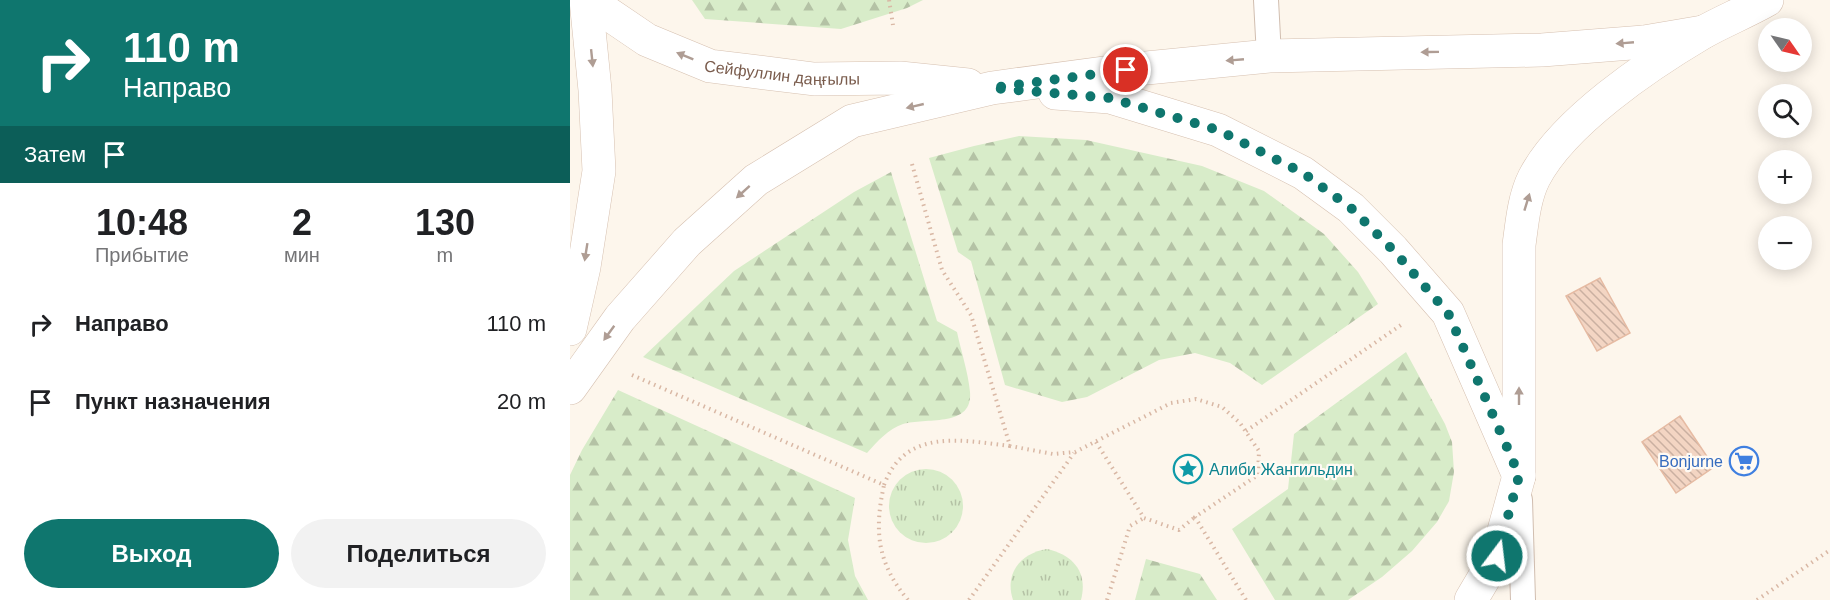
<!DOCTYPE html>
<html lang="ru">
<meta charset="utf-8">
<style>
:root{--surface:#fff;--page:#f2f2f2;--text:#202124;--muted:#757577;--accent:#0f766e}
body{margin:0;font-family:Helvetica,sans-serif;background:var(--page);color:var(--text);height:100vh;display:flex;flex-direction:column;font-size:22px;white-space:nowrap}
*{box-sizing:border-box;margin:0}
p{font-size:20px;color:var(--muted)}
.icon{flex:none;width:33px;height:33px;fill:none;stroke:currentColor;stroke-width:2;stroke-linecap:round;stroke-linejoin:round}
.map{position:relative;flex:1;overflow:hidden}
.drawer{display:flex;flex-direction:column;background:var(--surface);width:570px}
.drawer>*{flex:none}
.top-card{background:#0f766e;color:#fff;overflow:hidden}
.needle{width:39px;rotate:124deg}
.controls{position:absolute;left:1188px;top:18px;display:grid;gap:12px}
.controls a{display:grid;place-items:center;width:54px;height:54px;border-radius:50%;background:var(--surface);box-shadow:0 3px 15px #0003;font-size:30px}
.pin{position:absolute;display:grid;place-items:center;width:51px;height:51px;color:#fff;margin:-26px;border:3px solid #fff;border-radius:50%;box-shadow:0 2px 6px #0007}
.me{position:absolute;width:66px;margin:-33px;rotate:15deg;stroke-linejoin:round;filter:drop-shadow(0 0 4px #0008)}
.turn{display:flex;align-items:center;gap:21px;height:126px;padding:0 24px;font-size:27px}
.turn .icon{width:78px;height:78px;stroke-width:2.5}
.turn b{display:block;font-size:42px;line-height:51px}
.then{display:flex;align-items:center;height:57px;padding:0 24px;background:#0003;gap:12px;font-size:22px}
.eta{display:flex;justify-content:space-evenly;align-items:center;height:102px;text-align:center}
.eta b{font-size:36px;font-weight:700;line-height:42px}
.action{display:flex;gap:12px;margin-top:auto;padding:12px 24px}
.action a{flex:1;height:69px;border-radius:36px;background:var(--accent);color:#fff;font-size:24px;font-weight:700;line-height:69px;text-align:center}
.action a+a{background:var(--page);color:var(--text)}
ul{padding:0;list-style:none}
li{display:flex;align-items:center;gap:18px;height:78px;padding:0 24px}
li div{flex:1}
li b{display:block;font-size:22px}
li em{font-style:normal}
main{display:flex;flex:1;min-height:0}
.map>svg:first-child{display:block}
.grass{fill:url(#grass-tufts)}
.forest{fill:url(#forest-firs)}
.building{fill:url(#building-back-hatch);stroke:#e6bba3;stroke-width:1.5}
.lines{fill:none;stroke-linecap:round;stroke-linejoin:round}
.lane-casing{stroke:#d1beb0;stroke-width:26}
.secondary-casing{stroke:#d6c0b0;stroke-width:34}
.path{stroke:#d9b8a5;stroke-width:4;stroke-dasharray:1.5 4.5;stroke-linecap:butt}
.lane{stroke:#fff;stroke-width:24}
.secondary{stroke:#fff;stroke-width:33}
.oneway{fill:#af9d94}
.route{stroke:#0f766e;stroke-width:10;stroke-dasharray:0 18}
.labels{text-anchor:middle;stroke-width:4.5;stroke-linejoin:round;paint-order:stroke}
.street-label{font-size:16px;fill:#7a5c4d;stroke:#fffaf3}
.shop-label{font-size:16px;fill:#366cbe;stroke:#fffaf3;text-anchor:end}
.culture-label{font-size:16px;fill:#0d838f;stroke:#fffaf3;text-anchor:start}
</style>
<main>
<section class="drawer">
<div class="top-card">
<div class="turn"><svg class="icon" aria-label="right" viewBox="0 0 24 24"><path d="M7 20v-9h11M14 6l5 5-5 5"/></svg><div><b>110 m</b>Направо</div></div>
<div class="then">Затем<svg class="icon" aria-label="arrive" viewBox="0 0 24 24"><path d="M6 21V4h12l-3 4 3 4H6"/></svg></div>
</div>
<div class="eta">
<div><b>10:48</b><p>Прибытие</p></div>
<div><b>2</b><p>мин</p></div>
<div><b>130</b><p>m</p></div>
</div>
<ul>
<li><svg class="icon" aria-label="right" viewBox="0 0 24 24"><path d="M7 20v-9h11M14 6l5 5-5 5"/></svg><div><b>Направо</b></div><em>110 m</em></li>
<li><svg class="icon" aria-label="arrive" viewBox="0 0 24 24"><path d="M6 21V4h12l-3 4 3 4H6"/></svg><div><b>Пункт назначения</b></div><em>20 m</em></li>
</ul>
<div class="action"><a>Выход</a><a>Поделиться</a></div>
</section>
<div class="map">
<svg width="1260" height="600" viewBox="0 0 1260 600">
<defs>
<pattern id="grass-tufts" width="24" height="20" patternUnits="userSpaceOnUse" patternTransform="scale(1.5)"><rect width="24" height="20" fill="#d8ecc9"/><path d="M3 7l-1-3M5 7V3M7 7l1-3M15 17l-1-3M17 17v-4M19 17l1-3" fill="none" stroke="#b4c2a5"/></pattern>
<pattern id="forest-firs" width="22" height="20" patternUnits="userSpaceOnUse" patternTransform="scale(1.5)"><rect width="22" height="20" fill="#d8ecc9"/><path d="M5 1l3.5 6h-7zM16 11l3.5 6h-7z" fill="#b4c2a5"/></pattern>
<pattern id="building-back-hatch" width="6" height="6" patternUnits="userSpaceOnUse" patternTransform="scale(1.5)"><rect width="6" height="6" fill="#f3d5c3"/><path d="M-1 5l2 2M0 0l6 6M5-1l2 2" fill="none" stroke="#cab0a1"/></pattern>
</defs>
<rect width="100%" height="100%" fill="#fdf6ec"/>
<g class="grass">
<circle cx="356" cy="506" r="37"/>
<path d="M 477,549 C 504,555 518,573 511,600 L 443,600 C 434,573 451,553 477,549 Z"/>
</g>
<g class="forest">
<path d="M 122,0 L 353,0 L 337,8 L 271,29 L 135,19 Z"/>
<path d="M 449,136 L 516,140 L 632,166 L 694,191 L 754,234 L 788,272 L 808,304 L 692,385 L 660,363 L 625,353 L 589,360 L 517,397 L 492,402 L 435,385 L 401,261 L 388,252 L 359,158 L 404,146 Z"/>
<path d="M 321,172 L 367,321 L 387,332 C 391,351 398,372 400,392 C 403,428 356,417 333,424 C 318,429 308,441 297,453 L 73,357 L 164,271 L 284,192 Z"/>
<path d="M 836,352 L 875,424 L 882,442 L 884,472 L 879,501 L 867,522 L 842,551 L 812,577 L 778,600 L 705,600 L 662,529 L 718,489 L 724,434 Z"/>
<path d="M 48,390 L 285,498 L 278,540 L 285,576 L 298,600 L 0,600 L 0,475 L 12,450 Z"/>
<path d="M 576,559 L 630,574 L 647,600 L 565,600 Z"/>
</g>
<g class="building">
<path d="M 1030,278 L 1060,333 L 1027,351 L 996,296 Z"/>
<path d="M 1110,416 L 1144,467 L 1106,493 L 1072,442 Z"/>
</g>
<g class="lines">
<g class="lane-casing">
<g id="lane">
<path d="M 696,0 L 699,56"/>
<path d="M 950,500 L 953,600"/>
</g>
</g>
<g class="secondary-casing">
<g id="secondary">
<path id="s1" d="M 18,0 L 77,40 L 140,66 L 244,79 L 330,78 L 398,85"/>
<path d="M 485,93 L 540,97 L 648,130 L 733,173 L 781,208 L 823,250 L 878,313 L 949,476"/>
<path d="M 0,329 L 14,267 L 29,171 L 25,90 L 16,0"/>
<path d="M 0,388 L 50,318 L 117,242 L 186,180 L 282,121 L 422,88 L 556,70 L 699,56 L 972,50 L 1074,42 L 1133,32"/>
<path d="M 901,600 L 927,556 L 949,476 L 949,245 C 952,223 954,198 964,178 C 993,122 1078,65 1132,33 C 1153,21 1176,12 1197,0"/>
</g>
</g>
<g class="path">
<path d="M 319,0 L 323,25"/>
<path d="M 342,164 L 372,270 L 401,315 L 440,446 L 483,454 L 505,452 L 601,403 L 626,399 L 652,407 L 670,423 L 689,451 L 688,475 L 625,517 L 676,600"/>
<path d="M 62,375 L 314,485 C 304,531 307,563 338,600"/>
<path d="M 676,431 L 831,325"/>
<path d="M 526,442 L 574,518 L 609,530 L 625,517"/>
<path d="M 314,485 C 335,428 391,440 440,446"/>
<path d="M 399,600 L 504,453"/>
<path d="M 537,600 L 560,526 L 574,518"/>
<path d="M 1187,600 L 1260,550"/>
</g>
<use href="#lane" class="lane"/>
<use href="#secondary" class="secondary"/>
</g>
<defs><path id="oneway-solid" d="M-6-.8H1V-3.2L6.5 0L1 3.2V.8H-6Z" transform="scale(1.5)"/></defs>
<g class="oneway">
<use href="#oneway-solid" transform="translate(1055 43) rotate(175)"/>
<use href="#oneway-solid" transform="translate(860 52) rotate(179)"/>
<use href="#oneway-solid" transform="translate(115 56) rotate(-158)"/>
<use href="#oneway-solid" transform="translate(22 58) rotate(84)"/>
<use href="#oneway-solid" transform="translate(665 60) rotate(175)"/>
<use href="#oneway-solid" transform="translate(345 106) rotate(167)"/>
<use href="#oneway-solid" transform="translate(173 192) rotate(138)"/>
<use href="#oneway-solid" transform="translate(957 202) rotate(-73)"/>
<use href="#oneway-solid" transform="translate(16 252) rotate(99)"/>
<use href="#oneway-solid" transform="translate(39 333) rotate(126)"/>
<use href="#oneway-solid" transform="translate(949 396) rotate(-90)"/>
</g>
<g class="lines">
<path class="route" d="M 556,70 L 422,88 L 540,98 L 648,130 L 733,173 L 781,208 L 823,250 L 878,313 L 940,454 L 949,476 L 927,556"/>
</g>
<defs>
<g id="supermarket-ring" transform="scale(1.5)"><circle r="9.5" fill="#fffaf3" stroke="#3f7fe0" stroke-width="1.5"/><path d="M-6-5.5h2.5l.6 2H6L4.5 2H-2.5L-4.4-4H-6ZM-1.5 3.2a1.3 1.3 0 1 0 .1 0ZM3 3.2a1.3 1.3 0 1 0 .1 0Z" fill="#3f7fe0"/></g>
<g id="sight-ring" transform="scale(1.5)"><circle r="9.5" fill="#fffaf3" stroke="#0f9aa8" stroke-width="1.5"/><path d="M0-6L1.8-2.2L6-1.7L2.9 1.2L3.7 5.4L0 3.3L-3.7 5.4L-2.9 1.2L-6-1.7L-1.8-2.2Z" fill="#0f9aa8"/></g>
</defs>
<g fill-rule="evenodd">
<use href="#supermarket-ring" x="1174" y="461"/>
<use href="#sight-ring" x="618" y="469"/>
</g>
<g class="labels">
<g class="street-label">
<text dy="6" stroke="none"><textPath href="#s1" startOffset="212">Сейфуллин даңғылы</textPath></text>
</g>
<g class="shop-label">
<text x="1153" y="467">Bonjurne</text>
</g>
<g class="culture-label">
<text x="639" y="475">Алиби Жангильдин</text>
</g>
</g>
</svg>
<div class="controls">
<a><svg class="needle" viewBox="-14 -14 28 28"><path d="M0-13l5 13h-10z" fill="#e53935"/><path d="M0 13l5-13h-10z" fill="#757577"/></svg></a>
<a><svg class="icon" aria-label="search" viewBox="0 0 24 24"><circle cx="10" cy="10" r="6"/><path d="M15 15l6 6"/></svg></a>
<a>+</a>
<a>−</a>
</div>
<div class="pin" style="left:556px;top:70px;background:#d93025"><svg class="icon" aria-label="arrive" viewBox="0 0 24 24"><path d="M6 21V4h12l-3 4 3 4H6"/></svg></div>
<svg class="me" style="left:927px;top:556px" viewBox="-20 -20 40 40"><circle r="17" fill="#0f766e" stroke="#fff" stroke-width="3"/><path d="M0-11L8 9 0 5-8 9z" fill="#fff"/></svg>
</div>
</main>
